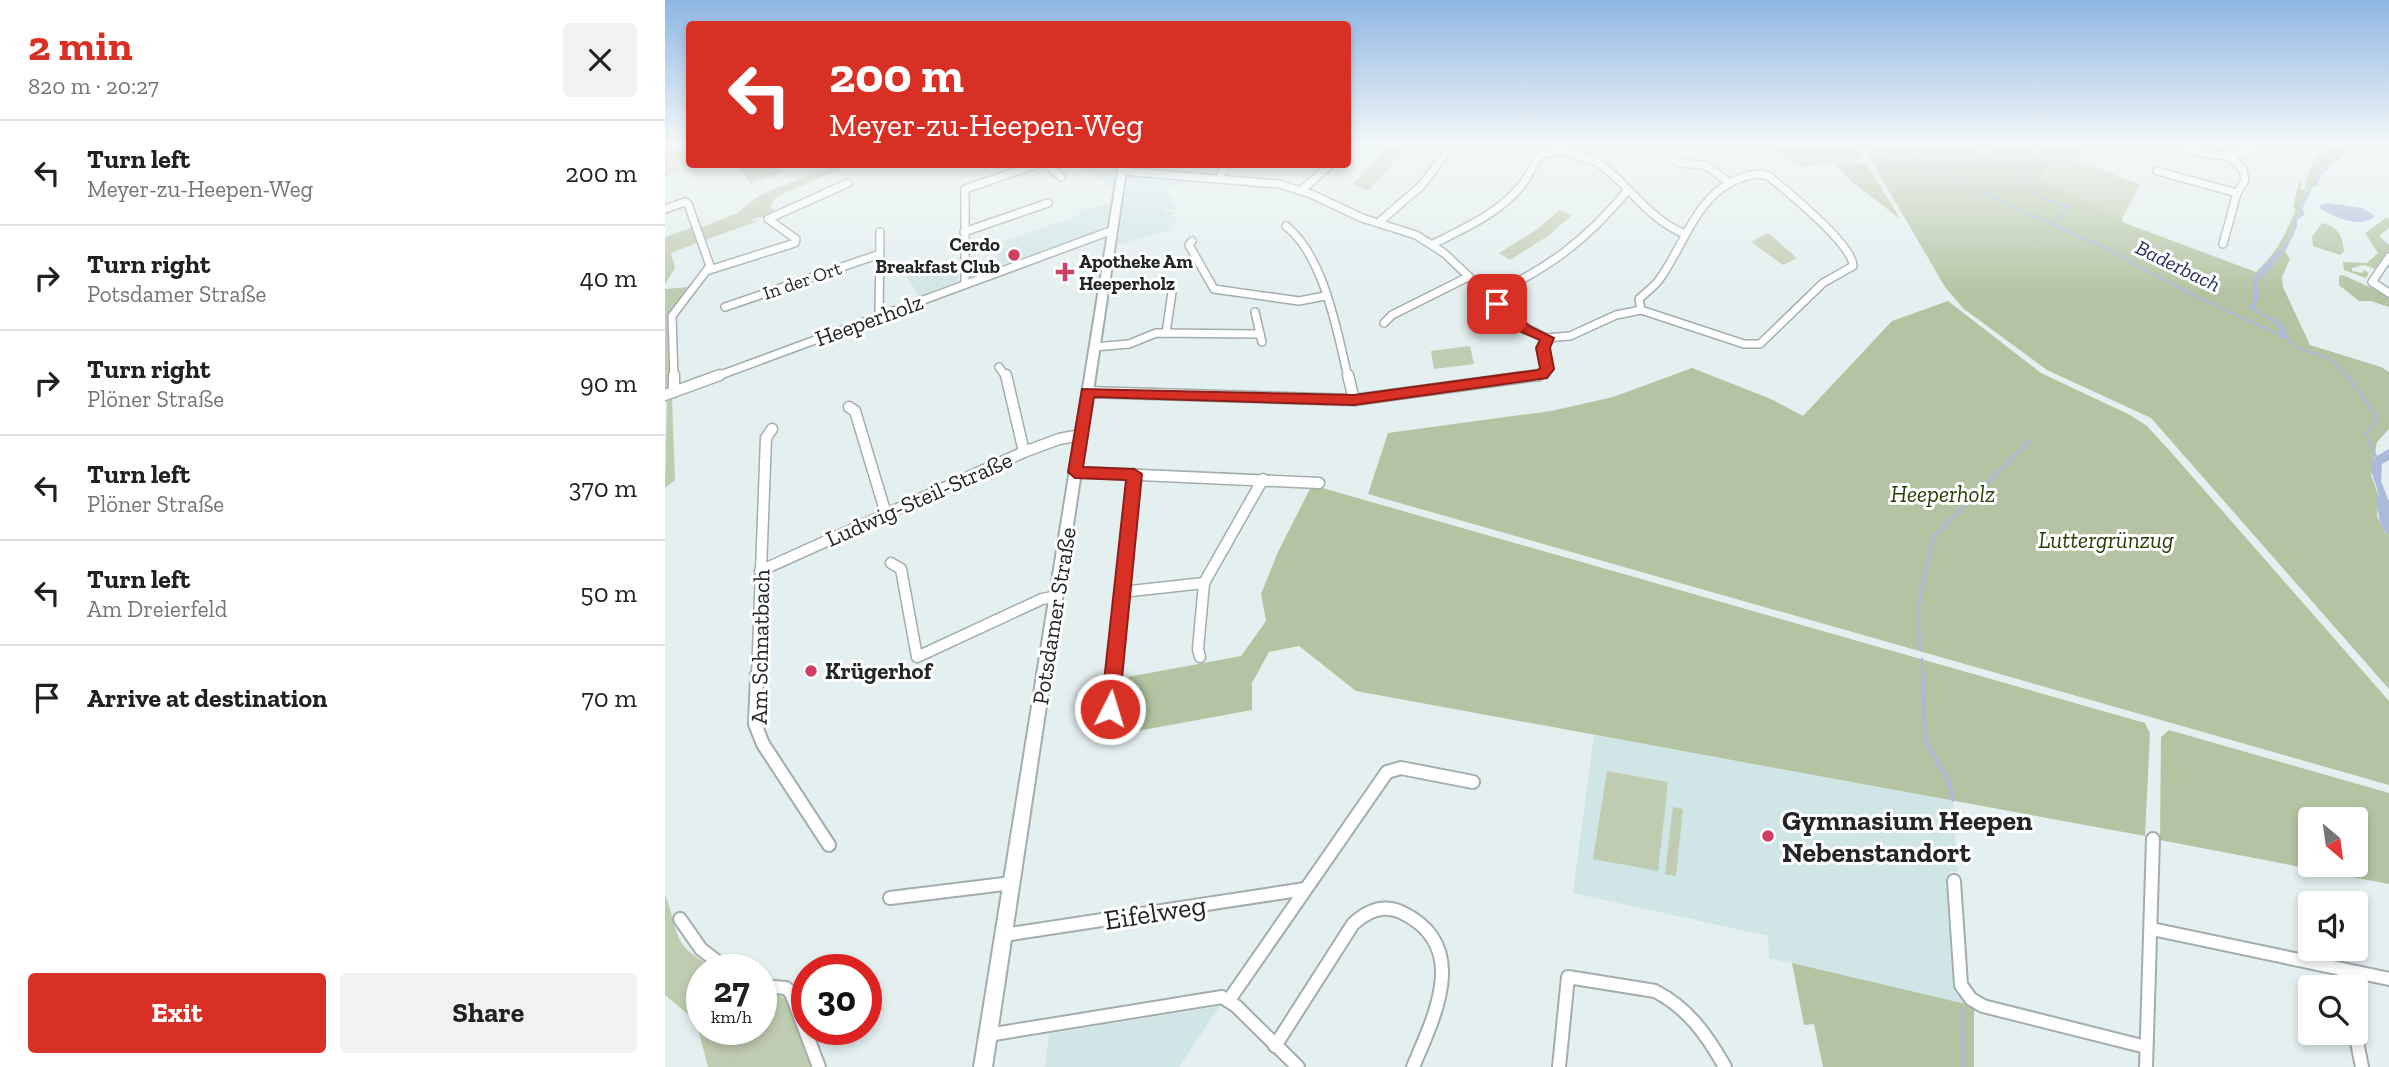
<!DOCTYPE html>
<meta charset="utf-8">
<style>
:root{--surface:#fff;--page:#f2f2f2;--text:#202124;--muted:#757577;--line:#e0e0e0;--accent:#d93025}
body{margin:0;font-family:"Zilla Slab",serif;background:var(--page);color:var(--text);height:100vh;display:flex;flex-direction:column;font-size:26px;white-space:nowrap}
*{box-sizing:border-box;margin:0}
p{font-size:23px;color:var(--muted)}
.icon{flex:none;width:38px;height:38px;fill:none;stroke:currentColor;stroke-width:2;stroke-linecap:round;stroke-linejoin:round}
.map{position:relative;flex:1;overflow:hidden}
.side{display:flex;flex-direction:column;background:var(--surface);width:665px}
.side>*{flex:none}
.guide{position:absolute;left:21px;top:21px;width:665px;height:147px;border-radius:7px;box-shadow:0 4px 10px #0003;background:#d93025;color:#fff;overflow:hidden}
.needle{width:46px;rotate:151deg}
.tools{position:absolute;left:1633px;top:807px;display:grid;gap:14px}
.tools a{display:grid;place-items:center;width:70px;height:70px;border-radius:7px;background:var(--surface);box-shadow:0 4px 10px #0003;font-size:35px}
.speed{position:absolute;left:21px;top:954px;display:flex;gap:14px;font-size:35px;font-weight:700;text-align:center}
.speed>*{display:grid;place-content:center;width:91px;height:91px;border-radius:50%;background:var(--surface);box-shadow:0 4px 10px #0003;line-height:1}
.speed small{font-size:18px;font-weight:400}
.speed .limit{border:10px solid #d22;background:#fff;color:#111}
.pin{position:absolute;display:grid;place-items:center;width:60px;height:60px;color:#fff;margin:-30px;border-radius:14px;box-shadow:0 4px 10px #0006}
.me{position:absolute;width:77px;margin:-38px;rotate:5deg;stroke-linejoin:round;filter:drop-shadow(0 0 5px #0008)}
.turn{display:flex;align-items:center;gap:24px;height:147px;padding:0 28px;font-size:32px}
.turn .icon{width:91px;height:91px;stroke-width:2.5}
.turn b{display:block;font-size:49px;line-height:60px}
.round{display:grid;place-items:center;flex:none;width:74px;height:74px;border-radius:7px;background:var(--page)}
.headline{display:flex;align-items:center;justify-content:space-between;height:119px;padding:0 28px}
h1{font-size:42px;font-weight:700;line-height:52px;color:var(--accent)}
.button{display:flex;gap:14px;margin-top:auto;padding:14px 28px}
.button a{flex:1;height:80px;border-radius:7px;background:var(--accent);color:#fff;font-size:28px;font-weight:700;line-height:80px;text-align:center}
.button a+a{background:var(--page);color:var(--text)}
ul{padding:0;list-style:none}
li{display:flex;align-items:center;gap:21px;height:105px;padding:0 28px;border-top:2px solid var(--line)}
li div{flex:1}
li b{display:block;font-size:26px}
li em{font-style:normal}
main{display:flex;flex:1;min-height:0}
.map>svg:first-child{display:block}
.built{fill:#d0e5e5}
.green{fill:#c0ccb1}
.forest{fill:#b4c4a2;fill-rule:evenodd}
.water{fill:#abbadb}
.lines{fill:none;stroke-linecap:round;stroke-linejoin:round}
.stream-far2{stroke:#abbadb;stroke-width:2}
.stream-far1{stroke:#abbadb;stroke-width:2.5}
.stream{stroke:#abbadb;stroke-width:3.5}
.minor-far2-casing{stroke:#a3adad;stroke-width:10}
.minor-far1-casing{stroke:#a3adad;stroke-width:13}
.minor-casing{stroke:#a3adad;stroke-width:16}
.tertiary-casing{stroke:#a3adad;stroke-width:4}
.minor-far2{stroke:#fff;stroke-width:7}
.minor-far1{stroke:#fff;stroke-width:10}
.minor{stroke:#fff;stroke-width:12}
.tertiary{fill:#fff;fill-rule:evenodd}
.route{fill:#d93025;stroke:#8d1f18;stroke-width:2}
.poi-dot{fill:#ce3f63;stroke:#fff;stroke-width:2.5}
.labels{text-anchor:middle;stroke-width:6;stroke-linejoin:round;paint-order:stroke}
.far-poi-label{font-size:19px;font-weight:bold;fill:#222626;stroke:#fff;text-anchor:end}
.far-street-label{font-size:19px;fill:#222626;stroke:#fff}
.far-water-label{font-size:21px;font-style:italic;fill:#21325d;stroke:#fff}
.street-label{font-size:23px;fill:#222626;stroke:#fff}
.park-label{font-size:23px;font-style:italic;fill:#2a3d07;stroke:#fff}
.poi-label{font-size:23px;font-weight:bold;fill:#222626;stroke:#fff;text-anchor:start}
.near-poi-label{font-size:28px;font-weight:bold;fill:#222626;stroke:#fff;text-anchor:start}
.near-street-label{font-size:28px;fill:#222626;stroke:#fff}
</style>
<main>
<section class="side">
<div class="headline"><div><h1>2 min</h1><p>820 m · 20:27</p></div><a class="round"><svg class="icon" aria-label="close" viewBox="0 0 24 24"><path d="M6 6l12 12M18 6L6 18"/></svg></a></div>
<ul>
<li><svg class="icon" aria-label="left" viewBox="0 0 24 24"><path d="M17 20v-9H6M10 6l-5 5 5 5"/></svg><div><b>Turn left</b><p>Meyer-zu-Heepen-Weg</p></div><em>200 m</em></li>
<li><svg class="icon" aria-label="right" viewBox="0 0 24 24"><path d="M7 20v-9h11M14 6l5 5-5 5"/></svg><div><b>Turn right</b><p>Potsdamer Straße</p></div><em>40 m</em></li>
<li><svg class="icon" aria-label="right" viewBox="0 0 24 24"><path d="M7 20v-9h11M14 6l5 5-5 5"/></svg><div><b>Turn right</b><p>Plöner Straße</p></div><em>90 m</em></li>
<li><svg class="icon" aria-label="left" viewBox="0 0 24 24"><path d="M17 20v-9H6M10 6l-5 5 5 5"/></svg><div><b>Turn left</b><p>Plöner Straße</p></div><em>370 m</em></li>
<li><svg class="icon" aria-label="left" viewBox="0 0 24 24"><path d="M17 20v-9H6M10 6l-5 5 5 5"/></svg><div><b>Turn left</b><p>Am Dreierfeld</p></div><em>50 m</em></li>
<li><svg class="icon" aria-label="arrive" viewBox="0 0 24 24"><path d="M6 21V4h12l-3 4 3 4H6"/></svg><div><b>Arrive at destination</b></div><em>70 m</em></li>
</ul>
<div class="button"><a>Exit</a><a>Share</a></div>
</section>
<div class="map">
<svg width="1724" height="1067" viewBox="0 0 1724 1067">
<rect width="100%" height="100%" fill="#e4efef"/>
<g class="built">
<path d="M 415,165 L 452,165 L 449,188 L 444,188 Z"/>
<path d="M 466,175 L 536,180 L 501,189 L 513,209 L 499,209 L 501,212 L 506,211 L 513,223 L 506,225 L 508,229 L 453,245 L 463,177 Z"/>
<path d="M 446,203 L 443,222 L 437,229 L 332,267 L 327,245 L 414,215 L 416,210 Z"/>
<path d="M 295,265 L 293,281 L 254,296 L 241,275 Z"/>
<path d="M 929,735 L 1288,801 L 1292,872 L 1284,871 L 1286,894 L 1282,894 L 1287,972 L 1301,1004 L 1104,958 L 1103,936 L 908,893 Z"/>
<path d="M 555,1006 L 514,1067 L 380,1067 L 384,1034 Z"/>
</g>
<g class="green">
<path d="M 0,145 L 24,145 L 26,165 L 0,176 Z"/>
<path d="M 725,145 L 745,145 L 703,191 L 688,184 Z"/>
<path d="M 1101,145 L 1191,145 L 1199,159 L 1136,167 Z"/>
<path d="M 1365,145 L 1417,145 L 1422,148 L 1411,160 L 1475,184 L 1457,219 L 1397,192 L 1375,179 L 1382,167 C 1378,157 1369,155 1365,145 Z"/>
<path d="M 73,165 L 112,165 L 118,172 L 85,184 Z"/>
<path d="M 167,165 L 172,165 L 175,169 L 111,197 L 105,207 L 113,213 L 88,219 L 87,221 L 95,220 L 41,240 L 36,228 L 72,213 L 95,195 Z"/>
<path d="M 895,210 L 907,215 L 883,236 L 845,260 L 834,253 L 871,230 Z"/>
<path d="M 28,227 L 34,242 L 6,253 L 10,268 L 0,285 L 0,237 Z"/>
<path d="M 1103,233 L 1132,258 L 1118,265 L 1086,242 Z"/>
<path d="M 25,287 L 4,317 L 5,387 L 0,389 L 0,289 Z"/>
<path d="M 805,346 L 809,364 L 769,369 L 766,351 Z"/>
<path d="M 7,398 L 10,480 L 0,488 L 2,401 Z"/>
<path d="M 942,771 L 1003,782 L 993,871 L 928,859 Z"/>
<path d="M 1008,807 L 1018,809 L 1011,876 L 1000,874 Z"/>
<path d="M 0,895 C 7,910 8,928 16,942 C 22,953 40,962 50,969 L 37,970 L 37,1029 L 96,1029 L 96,993 L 108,993 L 121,999 L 146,1067 L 43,1067 L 31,1021 L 0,995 Z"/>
</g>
<g class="forest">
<path d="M 1197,145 L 1295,145 L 1320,153 L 1332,150 L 1331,145 L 1365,145 L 1367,151 L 1383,164 L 1375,179 C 1401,195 1430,205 1457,219 L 1457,222 L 1591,272 C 1613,251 1619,237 1631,209 L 1628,208 L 1634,180 L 1637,182 L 1636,189 L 1643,191 L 1636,204 L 1634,216 L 1628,220 L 1628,229 L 1618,249 L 1614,250 L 1593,273 L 1597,275 L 1617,251 L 1620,251 L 1625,259 L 1617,277 L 1618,287 L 1645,345 L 1716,367 L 1724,372 L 1724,429 L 1712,442 L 1706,475 L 1714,497 L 1712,516 L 1719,531 L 1724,535 L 1724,689 L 1486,418 L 1382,370 L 1299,309 L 1280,287 Z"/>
<path d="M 1668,145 L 1691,145 L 1671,156 L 1670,159 L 1662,162 L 1643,190 L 1640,189 C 1643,168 1648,158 1668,145 Z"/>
<path d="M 1194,162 L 1202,164 L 1235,219 L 1186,181 L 1171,164 Z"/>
<path d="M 1721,218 L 1724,218 L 1724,228 L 1714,236 L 1724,245 L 1724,254 L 1710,269 L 1699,265 L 1687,268 L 1687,271 L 1697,273 L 1699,270 L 1704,273 L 1701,278 L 1679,270 L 1678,262 L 1702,263 L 1713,253 L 1700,233 Z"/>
<path d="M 1657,223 C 1674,227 1677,236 1679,251 L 1675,255 L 1648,246 L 1647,237 Z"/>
<path d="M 1678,275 L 1724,296 L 1724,307 L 1706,301 L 1694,301 L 1674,285 L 1674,276 Z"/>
<path d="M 1283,301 L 1376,373 L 1465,415 L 1482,426 L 1504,450 L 1724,701 L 1724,785 L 703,494 L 723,433 L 886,411 L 948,397 L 1027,368 L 1106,399 L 1138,416 L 1227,321 Z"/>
<path d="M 647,485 L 1480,723 L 1485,733 L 1480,836 L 691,691 L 634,646 L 604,652 L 587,683 L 587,710 L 440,737 L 440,725 L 462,720 L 463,705 L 449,707 L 452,679 L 576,656 L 601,621 L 596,594 L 613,552 Z"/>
<path d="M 1504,730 L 1724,793 L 1724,884 L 1495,840 L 1496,737 ZM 1645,819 L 1690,819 L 1690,864 L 1645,864 Z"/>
<path d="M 1127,963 L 1301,1004 L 1309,1009 L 1309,1067 L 1158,1067 L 1149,1024 L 1139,1025 Z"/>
</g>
<g class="water">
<path d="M 1691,145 L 1698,145 L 1676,156 L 1674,160 L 1665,165 L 1663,170 L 1657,173 L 1652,186 L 1648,187 L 1637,209 L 1640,214 L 1632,220 L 1632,227 L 1621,250 L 1616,252 L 1613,259 L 1593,281 L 1594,297 L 1589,309 L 1615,322 L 1623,336 L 1616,334 L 1611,323 L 1583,308 L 1589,300 L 1588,279 L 1613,250 L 1618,249 L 1628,229 L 1628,220 L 1634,216 L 1636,204 L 1654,171 L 1658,170 L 1662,162 L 1670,159 L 1671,156 Z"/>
<path d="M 1662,203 L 1697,208 L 1710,216 C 1697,229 1670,218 1656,209 L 1655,205 Z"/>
<path d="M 1724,449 L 1724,460 L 1717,464 L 1716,481 L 1724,502 L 1724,535 C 1710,525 1716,510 1710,498 L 1714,496 C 1709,471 1694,464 1724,449 Z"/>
</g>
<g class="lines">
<g class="stream-far2">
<path d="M 1233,145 L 1267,170 L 1438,247 L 1526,294 L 1621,338"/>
<path d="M 1350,145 L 1357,158 L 1366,165 L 1352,179 L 1382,200 L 1403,207 L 1388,224"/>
<path d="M 1210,159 L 1261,167"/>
<path d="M 1619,334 C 1639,363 1659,343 1683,377"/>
</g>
<g class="stream-far1">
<path d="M 1681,375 L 1712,416 L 1712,420 L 1701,433 L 1712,459"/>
<path d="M 1255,650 L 1253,608 L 1268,537 L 1365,440"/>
<path d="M 1257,659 L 1258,677"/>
</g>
<g class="stream">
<path d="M 1258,675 L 1260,740 L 1284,782 L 1288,800"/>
<path d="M 1297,1010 L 1298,1067"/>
</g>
<g class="minor-far2-casing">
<g id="minor-far2">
<path d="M 1515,145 C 1543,156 1568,162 1595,145"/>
<path d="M 895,146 C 905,158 922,155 935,164 C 966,187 983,219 1020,234"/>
<path d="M 682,147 L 684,145"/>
<path d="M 1008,159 L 1015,163 L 1040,165 L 1065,183"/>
<path d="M 382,164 L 396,177"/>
<path d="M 457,171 L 614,184 L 646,194 L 697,218 L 751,235 L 779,253 L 854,324 L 881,338 L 905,336 L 951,315 L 976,310"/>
<path d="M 1492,171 L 1572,193"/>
<path d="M 1094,174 L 1104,176 C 1122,192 1188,244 1188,266 L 1158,283 L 1095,344 L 1079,344 L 976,310 L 974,299 C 980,293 988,288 994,280 C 1023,240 1035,180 1094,174 Z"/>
<path d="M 554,178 L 561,164"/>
<path d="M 637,190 L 666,164"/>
<path d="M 0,209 L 20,202 L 23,204 L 45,266 L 7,316 L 9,377"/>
<path d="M 713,223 L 757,185 L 787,145"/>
<path d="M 621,226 C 659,256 672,331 683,377"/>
<path d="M 299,232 L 383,203"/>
<path d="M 527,241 L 524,245 L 549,289 L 634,301 L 660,296"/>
<path d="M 768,244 C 800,228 837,212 859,182 C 865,173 869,163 876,154 L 898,150"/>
<path d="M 1558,244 L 1572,193 L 1580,180 L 1578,170 L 1566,157"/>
<path d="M 1724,257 L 1707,282 L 1724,293"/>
<path d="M 41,271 L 130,243 L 131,239 L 103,219 L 183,183"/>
<path d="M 300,284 L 300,189 L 373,164"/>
<path d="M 824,296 C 882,269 921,241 962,191"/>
<path d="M 60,307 L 215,254"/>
<path d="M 590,312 L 597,342"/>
<path d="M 214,316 L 215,232"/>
<path d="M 719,323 L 727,315 L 803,277"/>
<path d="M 501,333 L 507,292"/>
<path d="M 429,347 L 464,344 L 491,333 L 595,334"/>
<path d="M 334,367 L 341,377"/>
<path d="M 50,377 L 448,230"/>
<path d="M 872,377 L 882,369 L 878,348 L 883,338"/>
</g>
</g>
<g class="minor-far1-casing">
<g id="minor-far1">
<path d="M 9,375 L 9,392"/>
<path d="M 341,375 L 359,452"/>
<path d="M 683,375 L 689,400"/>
<path d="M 422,392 L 689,400 L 874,375"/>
<path d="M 0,395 L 55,375"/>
<path d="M 184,407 L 190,411 L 221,514"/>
<path d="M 410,472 L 654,483"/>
<path d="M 226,563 L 236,569 L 252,657 L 377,599 L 392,596"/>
<path d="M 95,571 L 359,452 L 394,439 L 416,435"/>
<path d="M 457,592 L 539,583"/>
<path d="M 535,657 L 533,649 L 539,583 L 598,479"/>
<path d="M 92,677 L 101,438 L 107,429"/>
<path d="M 447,677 L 469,474"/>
</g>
</g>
<g class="minor-casing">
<g id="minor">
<path d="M 92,675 L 90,724 L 98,744 L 164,845"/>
<path d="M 447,675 L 444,706 L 451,715"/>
<path d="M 1289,881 L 1296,985 L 1306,999 L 1318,1006 L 1481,1047"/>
<path d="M 225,898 L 347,883"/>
<path d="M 15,919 L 36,949 L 63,970"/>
<path d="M 1487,929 L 1724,979"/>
<path d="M 339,935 L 640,889"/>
<path d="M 1678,970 L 1681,987"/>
<path d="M 96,986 L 121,988 L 126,993 L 154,1067"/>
<path d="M 564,1000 L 722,772 L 736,768 L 808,782"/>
<path d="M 1690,1032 L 1697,1067"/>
<path d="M 323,1035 L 557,997 L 571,1006 L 633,1067"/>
<path d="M 610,1046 L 688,924 C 702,911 718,904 736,912 C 806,945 770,1015 748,1067"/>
<path d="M 894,1067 L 903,977 L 990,991 C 1023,1008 1042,1035 1060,1067"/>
<path d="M 1481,1067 L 1488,839"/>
</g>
</g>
<g class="tertiary-casing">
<path id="tertiary" d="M 454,164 L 462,164 L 327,1067 L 309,1067 Z"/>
</g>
<use href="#minor-far2" class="minor-far2"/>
<use href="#minor-far1" class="minor-far1"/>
<use href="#minor" class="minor"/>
<use href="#tertiary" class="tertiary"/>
</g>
<linearGradient id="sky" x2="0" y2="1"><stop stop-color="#8fb6e3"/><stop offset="0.49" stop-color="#f3f8f8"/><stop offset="1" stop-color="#f3f8f8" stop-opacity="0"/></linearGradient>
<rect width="1724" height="294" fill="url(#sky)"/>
<path class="route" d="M 832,300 L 866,327 L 889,338 L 885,348 L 889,369 L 882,378 L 689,405 L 429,397 L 418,467 L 469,469 L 477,474 L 454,709 L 451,715 L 445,717 L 438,715 L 436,709 L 461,480 L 410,478 L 403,472 L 417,389 L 689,395 L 873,370 L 875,368 L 871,348 L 875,340 L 856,332 L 828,306 L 826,304 Z"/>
<g class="poi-dot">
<circle cx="349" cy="255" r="7"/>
<path d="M396.5 261.5h7v7h7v7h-7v7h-7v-7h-7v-7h7z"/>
<circle cx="146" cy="671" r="7"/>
<circle cx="1103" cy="836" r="7"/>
</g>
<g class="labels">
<g class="far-poi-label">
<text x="335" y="251">Cerdo<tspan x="335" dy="22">Breakfast Club</tspan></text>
<text x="414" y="268" text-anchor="start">Apotheke Am<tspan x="414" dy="22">Heeperholz</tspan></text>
</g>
<g class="far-street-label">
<text transform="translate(137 280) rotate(-19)" y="7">In der Ort</text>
</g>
<g class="far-water-label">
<text transform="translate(1513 266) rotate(26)" y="7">Baderbach</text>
</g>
<g class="street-label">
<text transform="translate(204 320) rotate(-20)" y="8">Heeperholz</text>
<text transform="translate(254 499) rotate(-24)" y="8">Ludwig-Steil-Straße</text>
<text transform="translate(389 616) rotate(-81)" y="8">Potsdamer Straße</text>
<text transform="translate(95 647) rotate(-89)" y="8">Am Schnatbach</text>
</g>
<g class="park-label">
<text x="1278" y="502">Heeperholz</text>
<text x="1441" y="548">Luttergrünzug</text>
</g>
<g class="poi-label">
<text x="160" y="679">Krügerhof</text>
</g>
<g class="near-poi-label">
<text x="1117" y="830">Gymnasium Heepen<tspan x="1117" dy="32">Nebenstandort</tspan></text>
</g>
<g class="near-street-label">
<text transform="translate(490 912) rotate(-9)" y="10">Eifelweg</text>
</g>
</g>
</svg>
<div class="tools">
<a><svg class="needle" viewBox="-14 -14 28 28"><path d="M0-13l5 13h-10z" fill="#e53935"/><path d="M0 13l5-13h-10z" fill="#757577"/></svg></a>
<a><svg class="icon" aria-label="sound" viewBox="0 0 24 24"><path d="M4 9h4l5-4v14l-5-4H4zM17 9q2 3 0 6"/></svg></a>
<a><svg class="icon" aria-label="search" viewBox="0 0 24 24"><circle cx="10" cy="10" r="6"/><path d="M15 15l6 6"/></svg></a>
</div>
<div class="speed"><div>27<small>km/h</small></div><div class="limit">30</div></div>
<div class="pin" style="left:832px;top:304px;background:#d93025"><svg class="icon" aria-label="arrive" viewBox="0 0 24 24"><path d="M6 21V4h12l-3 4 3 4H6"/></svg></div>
<svg class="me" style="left:445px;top:709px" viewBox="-20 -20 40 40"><circle r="17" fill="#d93025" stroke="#fff" stroke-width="3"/><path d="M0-11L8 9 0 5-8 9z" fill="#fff"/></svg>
<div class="guide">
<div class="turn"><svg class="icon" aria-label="left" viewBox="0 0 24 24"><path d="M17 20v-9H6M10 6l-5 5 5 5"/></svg><div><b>200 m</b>Meyer-zu-Heepen-Weg</div></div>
</div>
</div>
</main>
